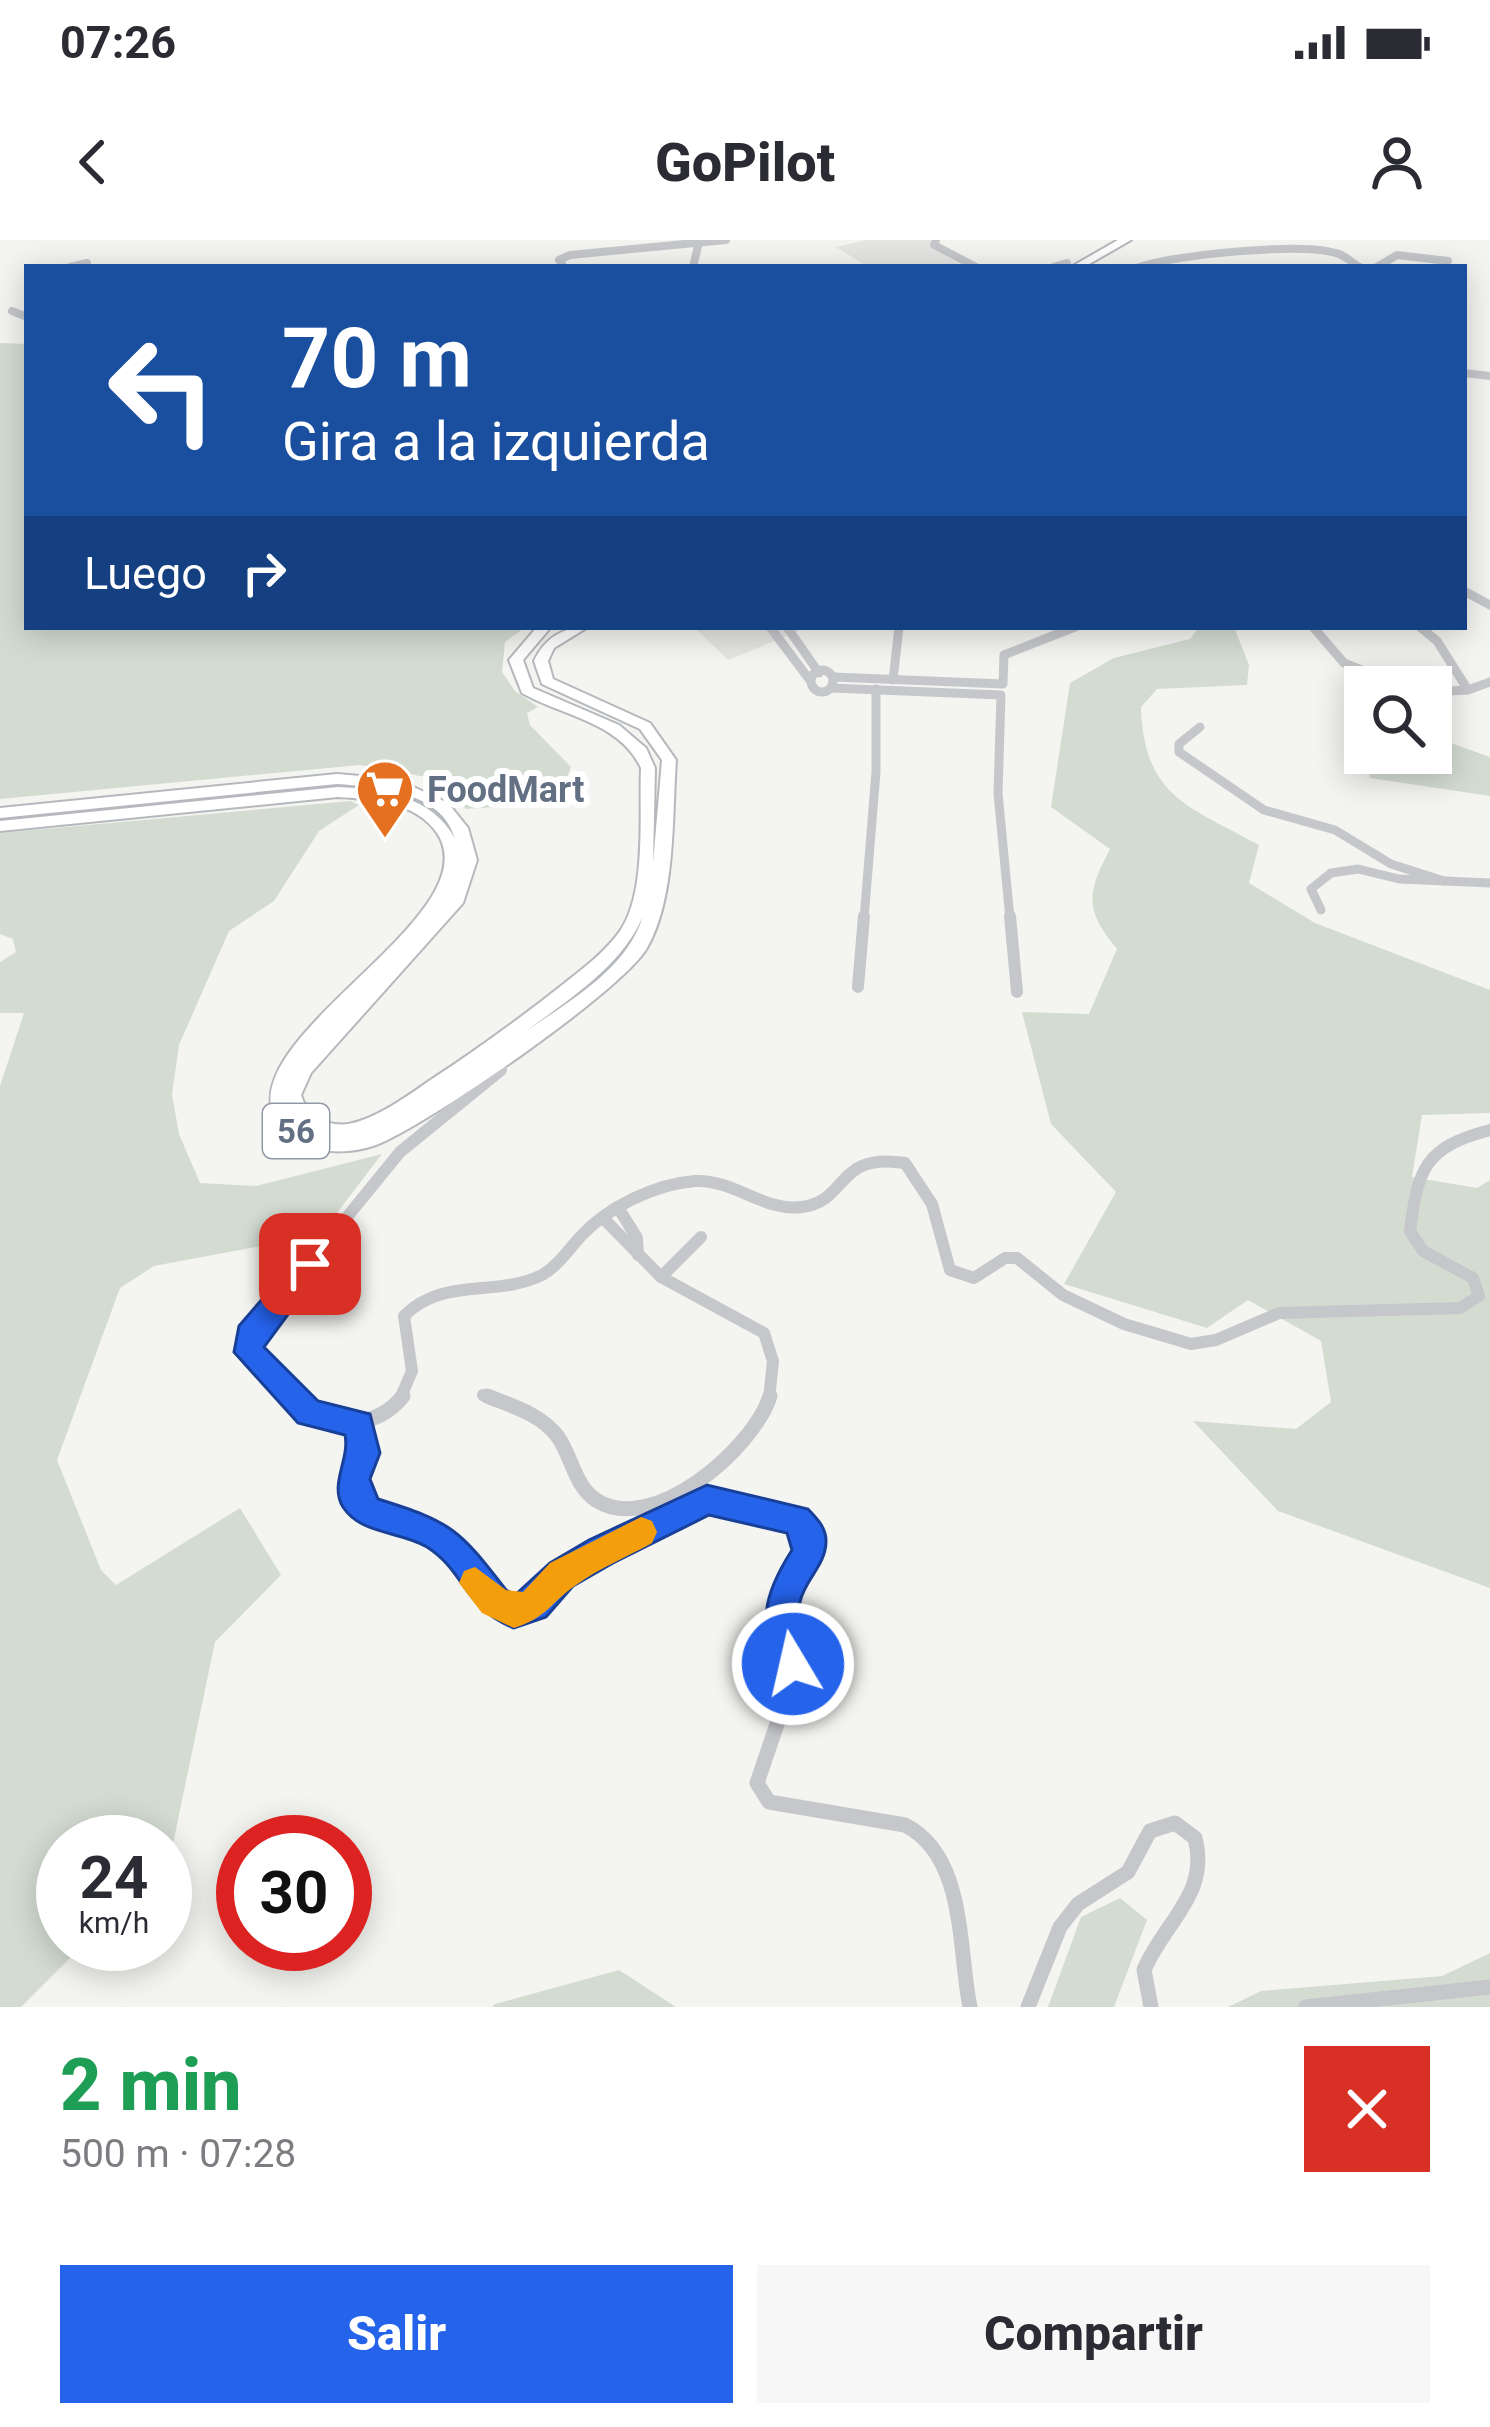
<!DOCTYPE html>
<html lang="es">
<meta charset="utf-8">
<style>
:root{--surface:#fff;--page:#f7f7f7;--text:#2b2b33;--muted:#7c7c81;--accent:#2563eb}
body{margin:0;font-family:Roboto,sans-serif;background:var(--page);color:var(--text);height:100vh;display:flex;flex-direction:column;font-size:45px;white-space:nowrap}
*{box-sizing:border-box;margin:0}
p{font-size:39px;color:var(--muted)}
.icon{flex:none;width:66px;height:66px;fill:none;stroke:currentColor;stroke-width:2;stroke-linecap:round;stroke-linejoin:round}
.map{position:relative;height:1767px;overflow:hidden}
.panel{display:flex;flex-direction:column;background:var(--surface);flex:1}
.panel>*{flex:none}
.top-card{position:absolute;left:24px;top:24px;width:1443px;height:366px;border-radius:0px;box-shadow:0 6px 30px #0003;background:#1a4fa0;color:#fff;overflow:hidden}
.buttons{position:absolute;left:1344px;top:426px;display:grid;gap:24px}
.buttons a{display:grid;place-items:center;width:108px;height:108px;border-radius:0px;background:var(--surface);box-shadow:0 6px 30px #0003;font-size:60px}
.speed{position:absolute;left:36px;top:1575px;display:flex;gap:24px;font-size:60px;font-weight:700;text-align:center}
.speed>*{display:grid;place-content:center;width:156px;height:156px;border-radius:50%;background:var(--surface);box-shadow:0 6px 30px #0003;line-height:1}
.speed small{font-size:30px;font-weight:400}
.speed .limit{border:18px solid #d22;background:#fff;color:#111}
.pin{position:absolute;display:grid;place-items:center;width:102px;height:102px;color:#fff;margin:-51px;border-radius:24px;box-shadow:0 6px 18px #0006}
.me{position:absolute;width:132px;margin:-66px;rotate:351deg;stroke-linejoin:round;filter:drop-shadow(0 0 9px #0008)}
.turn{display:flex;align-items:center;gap:42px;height:252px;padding:0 60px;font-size:54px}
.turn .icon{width:156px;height:156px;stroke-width:2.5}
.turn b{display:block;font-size:84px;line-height:102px}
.then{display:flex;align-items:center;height:114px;padding:0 60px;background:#0003;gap:24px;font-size:45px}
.round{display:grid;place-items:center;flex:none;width:126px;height:126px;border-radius:0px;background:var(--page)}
.summary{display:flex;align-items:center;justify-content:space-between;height:204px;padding:0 60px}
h1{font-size:72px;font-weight:800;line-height:90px;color:#1e9e55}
.button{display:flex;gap:24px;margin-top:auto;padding:24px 60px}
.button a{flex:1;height:138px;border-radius:0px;background:var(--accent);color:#fff;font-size:48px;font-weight:800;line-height:138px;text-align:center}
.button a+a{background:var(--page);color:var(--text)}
.status{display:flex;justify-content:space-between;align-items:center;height:84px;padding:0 60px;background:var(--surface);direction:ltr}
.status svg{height:33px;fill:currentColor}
header{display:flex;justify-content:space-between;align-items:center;height:156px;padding:0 60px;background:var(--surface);font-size:54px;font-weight:800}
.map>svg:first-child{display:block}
.built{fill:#e5e5e4}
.green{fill:#d4dcd2}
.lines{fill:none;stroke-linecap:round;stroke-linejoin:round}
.primary-casing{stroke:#b5b8bd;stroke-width:4}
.minor-far3{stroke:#c5c7cb;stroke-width:8}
.minor-far2{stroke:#c5c7cb;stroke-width:9}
.minor-far1{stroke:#c5c7cb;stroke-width:12}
.minor{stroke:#c5c7cb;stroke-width:15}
.primary{fill:#fff;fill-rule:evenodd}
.route{fill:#2563eb;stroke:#184099;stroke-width:3}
.slow{fill:#f59e0b}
.labels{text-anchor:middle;stroke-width:12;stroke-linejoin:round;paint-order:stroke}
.shield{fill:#fff;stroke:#929aa8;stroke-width:3}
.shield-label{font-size:33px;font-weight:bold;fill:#636f82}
.poi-label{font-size:36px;font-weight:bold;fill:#636f82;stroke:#fff;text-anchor:start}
</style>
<div class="status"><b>07:26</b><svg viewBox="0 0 49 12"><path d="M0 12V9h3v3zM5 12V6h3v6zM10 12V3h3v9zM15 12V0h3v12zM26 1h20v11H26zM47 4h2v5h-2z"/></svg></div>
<header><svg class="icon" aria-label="back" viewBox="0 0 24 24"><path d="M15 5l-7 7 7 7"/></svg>GoPilot<svg class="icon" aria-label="person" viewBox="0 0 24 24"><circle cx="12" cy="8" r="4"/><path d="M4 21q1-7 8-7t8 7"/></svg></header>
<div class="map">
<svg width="1490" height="1767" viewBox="0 0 1490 1767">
<rect width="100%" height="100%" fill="#f4f5f1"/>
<g class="built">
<path d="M 866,0 L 932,0 L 933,9 L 965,27 L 868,27 L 836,7 Z"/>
<path d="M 694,387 L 808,387 L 728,420 Z"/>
</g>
<g class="green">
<path d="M 0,103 L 27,104 L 27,387 L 526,387 L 505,402 L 502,432 L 515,451 L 538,467 L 527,473 L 530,485 L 571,527 L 562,552 L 523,565 L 466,569 L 452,551 L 426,537 L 360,525 L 0,559 Z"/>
<path d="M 1199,387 L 1234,387 L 1249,425 L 1247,445 L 1157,449 L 1141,467 C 1144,557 1188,566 1259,605 L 1249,643 L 1315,683 L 1490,750 L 1490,873 L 1422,875 L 1412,937 L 1477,948 L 1490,940 L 1490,1348 L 1278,1271 L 1193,1181 L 1296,1189 L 1331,1162 L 1321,1101 L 1248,1060 L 1207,1088 L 1064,1044 L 1116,952 L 1051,884 L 1022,772 L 1089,774 L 1117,709 C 1084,669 1087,653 1110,609 L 1051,567 L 1070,443 L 1114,418 L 1190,399 Z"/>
<path d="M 1431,496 L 1490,517 L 1490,556 L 1370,538 L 1366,513 L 1431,513 Z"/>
<path d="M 351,561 L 359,565 L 319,591 L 274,661 L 229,691 L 179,805 L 172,854 L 179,894 L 200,943 L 256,946 L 382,914 L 320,995 L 154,1026 L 120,1048 L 57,1220 L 101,1330 L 116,1345 L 240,1268 L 281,1335 L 215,1402 L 170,1618 L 165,1623 L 165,1602 L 63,1602 L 63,1704 L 84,1704 L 21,1767 L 0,1767 L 0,846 L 24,773 L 0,773 L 0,722 L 16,712 L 13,699 L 0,694 L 0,593 Z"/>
<path d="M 1120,1658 L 1147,1680 L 1114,1767 L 1048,1767 L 1081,1677 Z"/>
<path d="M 1490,1713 L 1490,1767 L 1228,1767 L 1261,1751 L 1442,1736 Z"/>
<path d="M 619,1730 L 676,1767 L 492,1767 L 495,1764 Z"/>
</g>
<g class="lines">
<g class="primary-casing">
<g id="primary">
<path d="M 1118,0 L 1131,0 L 1084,27 L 1071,27 Z"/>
<path d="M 537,387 L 551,387 L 523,420 L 533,448 L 619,485 L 646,508 L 655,528 L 653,623 L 662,520 L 640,489 L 542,444 L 534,421 C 545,398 562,387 588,387 L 554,408 L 548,421 L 553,439 L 650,483 L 676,520 C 672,577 676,657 647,708 C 621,752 427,885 376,905 C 353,913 327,914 304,905 C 293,901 283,893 277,882 C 226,799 493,677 437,593 C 416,562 372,559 338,557 L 0,591 L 0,581 L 338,547 C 382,549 433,556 455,599 C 442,551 378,547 337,544 L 0,578 L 0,568 L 337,534 L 396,539 L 448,563 L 468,588 L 477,620 L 463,663 L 311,833 L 301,855 C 309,881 335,890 360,881 C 386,872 410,854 432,839 C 478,809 523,776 566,742 C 585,727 606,711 620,691 C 647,652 639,574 641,528 C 620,482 562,476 522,453 L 509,420 ZM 643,676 C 627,730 566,763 522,794 C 565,762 622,727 643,676 Z"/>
</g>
</g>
<g class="minor-far3">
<path d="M 936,0 L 934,5 L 976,27"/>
<path d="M 70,27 L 87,23"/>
<path d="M 564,27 L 559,20 L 570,15 L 726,0"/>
<path d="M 693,27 L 699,2"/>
<path d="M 1053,27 L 1067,23"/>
<path d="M 1139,27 C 1179,15 1297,2 1336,13 C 1345,15 1352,23 1360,27"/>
<path d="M 1377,27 L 1397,15 L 1448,21"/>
<path d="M 12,71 L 27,77"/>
<path d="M 1464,133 L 1490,136"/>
</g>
<g class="minor-far2">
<path d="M 1464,351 L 1490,365"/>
<path d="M 770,387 L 809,439"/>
<path d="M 787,387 L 819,433"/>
<path d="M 1313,387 L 1344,423 L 1404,447"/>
<path d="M 1420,387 L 1437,401 L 1468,450"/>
<circle cx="822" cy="441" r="11"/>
<path d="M 834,437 L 1003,444 L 1004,415 L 1075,387"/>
<path d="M 893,440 L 899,387"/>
<path d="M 831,448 L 1001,455 L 998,553 L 1010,679"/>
<path d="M 1431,452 L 1468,450 L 1490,442"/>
<path d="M 1200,487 L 1179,504 L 1179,512 L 1264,570 L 1335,590 L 1391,624 L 1444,641"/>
<path d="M 1321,670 L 1311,649 L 1331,633 L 1358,629 L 1399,639 L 1490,643"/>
<path d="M 864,679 L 876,532 L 876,449"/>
</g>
<g class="minor-far1">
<path d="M 1010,676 L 1017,752"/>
<path d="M 858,747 L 864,676"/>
<path d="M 619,969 L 637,998 L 638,1015"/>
<path d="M 603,978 L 661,1037 L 764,1093 L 773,1121 L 769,1159"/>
<path d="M 661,1037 L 701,997"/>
<path d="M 483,1155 L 494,1159"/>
<path d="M 290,1159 L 249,1112 L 250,1096 L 400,912 L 501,830 L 494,820"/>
<path d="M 400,1159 L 412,1131 L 404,1076 C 443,1036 496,1058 542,1035 C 558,1026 569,1009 581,996 C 608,967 655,944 695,941 C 733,939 764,972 802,967 C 849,961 835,912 905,923 L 932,964 L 950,1030 L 974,1038 L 1005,1018 L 1017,1018 L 1063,1055 L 1124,1084 L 1191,1104 L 1216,1100 L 1279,1073 L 1460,1068 L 1479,1056 L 1473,1038 L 1423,1011 L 1410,991 C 1418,928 1425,907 1490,890"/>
</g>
<g class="minor">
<path d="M 287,1156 C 322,1185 372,1195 403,1156"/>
<path d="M 487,1156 C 512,1166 541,1174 558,1197 C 572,1217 575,1247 596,1260 C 652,1297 754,1208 770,1156"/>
<path d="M 359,1184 C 365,1212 345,1240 360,1265 L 437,1295 L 491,1355 L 514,1371 C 536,1363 548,1346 566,1332 C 636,1282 734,1225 810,1295 L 784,1354 L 790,1446 L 757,1543 L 769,1562 L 905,1585 C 966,1616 958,1708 970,1767"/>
<path d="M 1028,1767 L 1060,1687 L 1078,1664 L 1128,1632 L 1150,1591 L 1175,1583 L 1195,1598 C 1210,1654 1164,1682 1144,1730 L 1151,1767"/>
<path d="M 1306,1767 L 1490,1747"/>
</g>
<use href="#primary" class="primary"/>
</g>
<path class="route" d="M 310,1011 L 325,1024 L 264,1107 L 318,1161 L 370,1174 L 380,1213 L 370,1239 L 378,1259 C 452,1282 459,1289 506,1350 L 515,1355 L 550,1323 L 589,1300 L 707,1245 L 808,1269 C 817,1279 826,1287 826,1301 C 826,1326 804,1340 800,1362 C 796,1388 815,1413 805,1437 L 793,1442 L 780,1437 C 758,1383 762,1357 792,1310 L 787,1293 L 709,1275 L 613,1323 L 573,1346 L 546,1377 L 514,1388 C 463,1368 466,1332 427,1307 C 401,1291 361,1295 343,1267 C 329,1244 350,1220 345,1195 L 298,1183 L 234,1112 L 239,1086 L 300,1015 Z"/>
<path class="slow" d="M 641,1277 L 652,1281 L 657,1292 L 652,1303 C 627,1317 599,1328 576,1345 C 550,1363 548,1377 514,1388 L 482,1373 L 459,1343 L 464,1331 L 475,1327 L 506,1350 L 523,1352 L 550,1323 Z"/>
<defs>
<g id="supermarket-pin" transform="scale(3)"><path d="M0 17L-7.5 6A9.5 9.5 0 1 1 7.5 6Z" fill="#e57120" stroke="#fff"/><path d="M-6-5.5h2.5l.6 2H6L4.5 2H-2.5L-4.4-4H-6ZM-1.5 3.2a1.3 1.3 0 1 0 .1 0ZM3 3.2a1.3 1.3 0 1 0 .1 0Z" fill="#fff"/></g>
</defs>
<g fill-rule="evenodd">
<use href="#supermarket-pin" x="385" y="549"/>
</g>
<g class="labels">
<rect class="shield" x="263" y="864" width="66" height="54" rx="9"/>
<g class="shield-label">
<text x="296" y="903">56</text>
</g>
<g class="poi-label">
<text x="427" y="562">FoodMart</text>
</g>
</g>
</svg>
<div class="buttons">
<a><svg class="icon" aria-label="search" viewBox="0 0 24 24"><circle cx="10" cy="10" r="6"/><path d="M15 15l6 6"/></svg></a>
</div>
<div class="speed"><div>24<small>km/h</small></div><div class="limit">30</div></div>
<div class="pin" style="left:310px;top:1024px;background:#d93025"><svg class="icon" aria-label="arrive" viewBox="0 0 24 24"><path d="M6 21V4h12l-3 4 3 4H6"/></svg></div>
<svg class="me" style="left:793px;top:1424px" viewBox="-20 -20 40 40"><circle r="17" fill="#2563eb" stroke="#fff" stroke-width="3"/><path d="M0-11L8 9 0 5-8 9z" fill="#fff"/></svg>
<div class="top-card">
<div class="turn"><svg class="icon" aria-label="left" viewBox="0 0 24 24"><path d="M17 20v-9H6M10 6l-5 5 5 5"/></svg><div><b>70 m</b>Gira a la izquierda</div></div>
<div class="then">Luego<svg class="icon" aria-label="right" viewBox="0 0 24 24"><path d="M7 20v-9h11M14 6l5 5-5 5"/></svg></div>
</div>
</div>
<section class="panel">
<div class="summary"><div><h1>2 min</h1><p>500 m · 07:28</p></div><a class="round" style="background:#d93025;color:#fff"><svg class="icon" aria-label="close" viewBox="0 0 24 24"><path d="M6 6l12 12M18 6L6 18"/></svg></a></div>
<div class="button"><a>Salir</a><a>Compartir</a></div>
</section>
